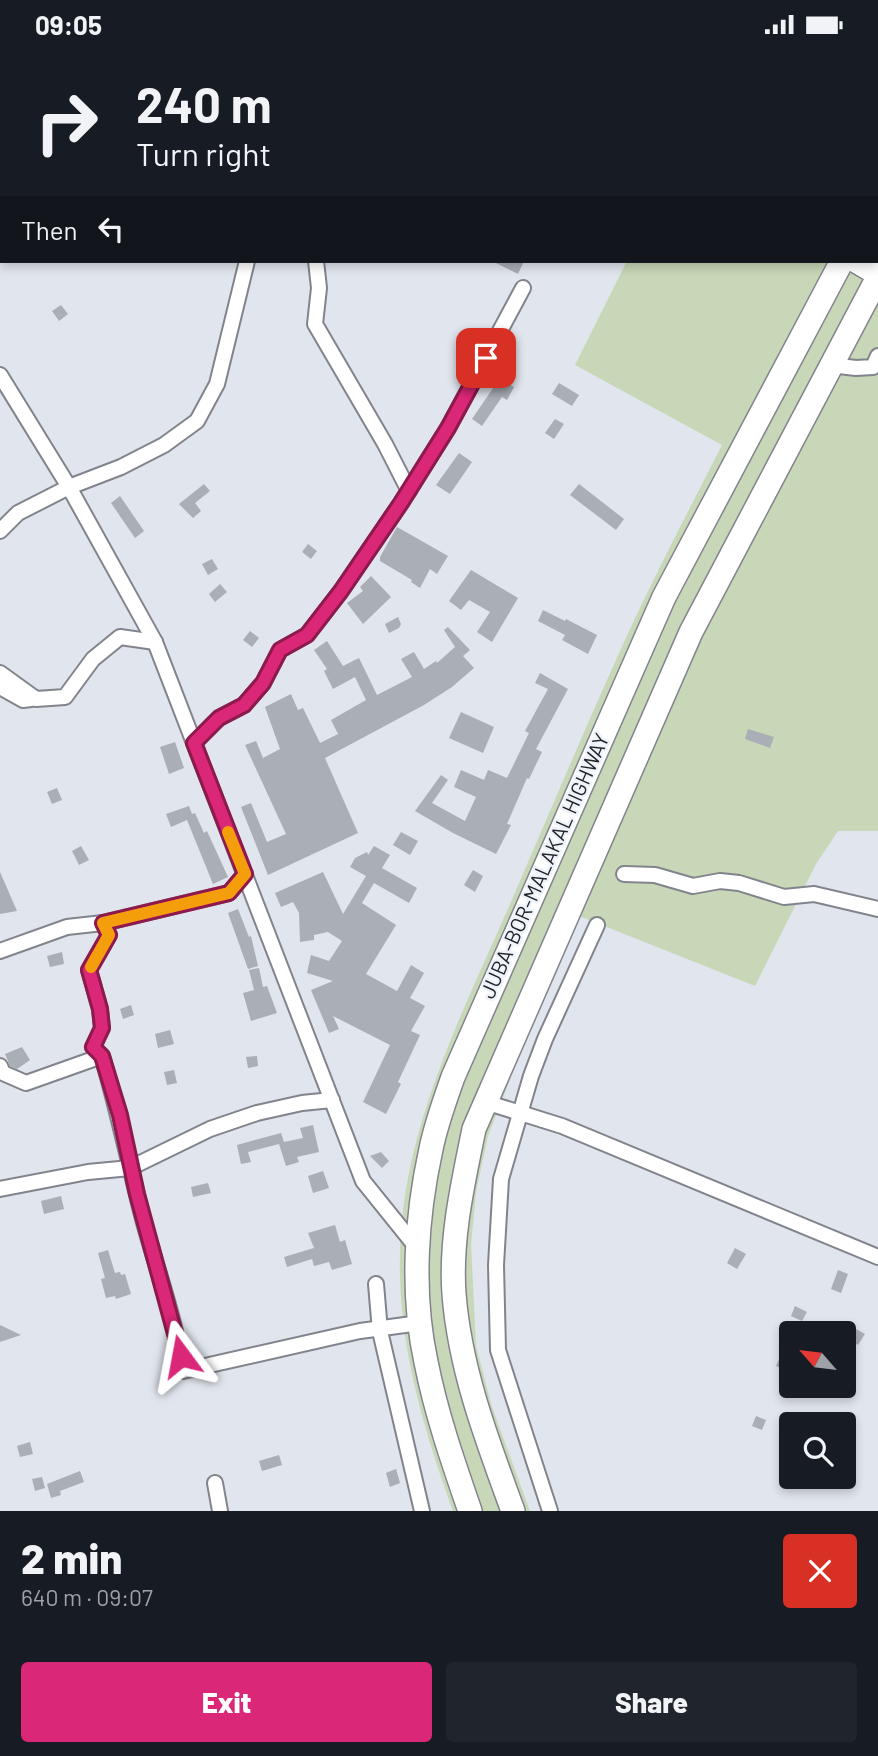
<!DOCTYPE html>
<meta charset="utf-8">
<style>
:root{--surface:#171b24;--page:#20242c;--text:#f1f3f6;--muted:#9ea1a6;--accent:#db2777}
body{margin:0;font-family:Barlow,sans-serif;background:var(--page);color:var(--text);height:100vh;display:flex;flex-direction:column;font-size:26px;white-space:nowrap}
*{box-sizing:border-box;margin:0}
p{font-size:23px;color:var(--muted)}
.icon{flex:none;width:38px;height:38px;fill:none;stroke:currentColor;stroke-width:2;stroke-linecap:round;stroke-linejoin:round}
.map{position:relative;height:1462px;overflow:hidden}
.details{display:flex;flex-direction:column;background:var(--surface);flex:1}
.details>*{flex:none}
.banner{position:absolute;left:0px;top:0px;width:878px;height:214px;box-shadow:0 4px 10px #0003;background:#171b24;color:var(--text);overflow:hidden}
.needle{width:46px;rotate:298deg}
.tools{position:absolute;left:779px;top:1272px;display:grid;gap:14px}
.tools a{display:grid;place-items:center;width:77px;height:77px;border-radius:7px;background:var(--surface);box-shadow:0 4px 10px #0003;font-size:35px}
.pin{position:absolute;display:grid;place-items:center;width:60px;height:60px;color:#fff;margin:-30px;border-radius:14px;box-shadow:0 4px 10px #0006}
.me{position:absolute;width:77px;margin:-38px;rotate:347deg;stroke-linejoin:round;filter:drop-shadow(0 0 5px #0008)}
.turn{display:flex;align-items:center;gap:24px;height:147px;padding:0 21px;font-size:32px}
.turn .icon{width:91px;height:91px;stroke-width:2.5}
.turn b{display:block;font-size:49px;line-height:60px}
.then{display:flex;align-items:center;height:66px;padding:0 21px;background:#0003;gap:14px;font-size:26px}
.round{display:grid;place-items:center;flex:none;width:74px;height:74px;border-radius:7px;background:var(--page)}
.head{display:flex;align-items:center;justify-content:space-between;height:119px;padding:0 21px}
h1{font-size:42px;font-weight:800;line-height:52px}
.cta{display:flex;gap:14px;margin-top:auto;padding:14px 21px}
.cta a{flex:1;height:80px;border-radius:7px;background:var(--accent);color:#fff;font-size:28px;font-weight:800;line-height:80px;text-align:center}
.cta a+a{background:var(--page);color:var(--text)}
.status{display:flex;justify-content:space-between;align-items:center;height:49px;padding:0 35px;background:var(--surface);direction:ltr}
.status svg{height:19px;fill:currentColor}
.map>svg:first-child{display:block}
.green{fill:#c7d7b7}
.building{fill:#aaaeb5}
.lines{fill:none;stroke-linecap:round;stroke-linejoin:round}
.minor-casing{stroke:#81848c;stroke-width:18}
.trunk-casing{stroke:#81848c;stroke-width:26}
.minor{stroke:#fff;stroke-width:14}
.trunk{stroke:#fff;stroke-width:23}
.route-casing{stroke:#8e194d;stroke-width:18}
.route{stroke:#db2777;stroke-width:12}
.slow{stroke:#f59e0b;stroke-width:12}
.labels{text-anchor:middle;stroke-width:5;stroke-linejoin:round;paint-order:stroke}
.street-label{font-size:21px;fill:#222326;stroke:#eef2fa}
</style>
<div class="status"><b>09:05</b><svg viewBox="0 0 49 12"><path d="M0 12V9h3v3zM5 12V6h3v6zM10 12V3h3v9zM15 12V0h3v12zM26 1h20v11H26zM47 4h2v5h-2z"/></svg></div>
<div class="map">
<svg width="878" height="1462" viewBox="0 0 878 1462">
<rect width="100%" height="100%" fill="#e1e5ed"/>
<path class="green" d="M 565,0 L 878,0 L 878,782 L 838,782 L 816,815 L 755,937 L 579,867 L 531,976 L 488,1087 L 476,1143 L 471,1195 L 476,1297 L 492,1358 L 530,1462 L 453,1462 C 420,1370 394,1281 401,1183 C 409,1067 465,958 511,853 C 550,762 589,670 630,580 C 659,518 691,457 722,396 L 575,316 L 627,212 L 877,212 L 877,2 L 564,2 Z"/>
<g class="building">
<path d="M 492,212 L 524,212 L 518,225 Z"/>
<path d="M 61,256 L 68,265 L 59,272 L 52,262 Z"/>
<path d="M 500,329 L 514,338 L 507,351 L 502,348 L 482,377 L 472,370 Z"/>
<path d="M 559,334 L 579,346 L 572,357 L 552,345 Z"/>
<path d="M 555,370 L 564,375 L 554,390 L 545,384 Z"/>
<path d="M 459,404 L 472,413 L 450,445 L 436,436 Z"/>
<path d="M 204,435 L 210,442 L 195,454 L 201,462 L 193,469 L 179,455 Z"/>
<path d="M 579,435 L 624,470 L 616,481 L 570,446 Z"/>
<path d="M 120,447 L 144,482 L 135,489 L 111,454 Z"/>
<path d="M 397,478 L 448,507 L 437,525 L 430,520 L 420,539 L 411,533 L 412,531 L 380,512 L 380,508 Z"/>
<path d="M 308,495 L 317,502 L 311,510 L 302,503 Z"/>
<path d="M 212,510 L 218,520 L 208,526 L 202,515 Z"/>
<path d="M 471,521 L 518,549 L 492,593 L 477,583 L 490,563 L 469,551 L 461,561 L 449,552 Z"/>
<path d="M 371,527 L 391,548 L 363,575 L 347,554 L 363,542 L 360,538 Z"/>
<path d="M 220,535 L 227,543 L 215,553 L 209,545 Z"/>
<path d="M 543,561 L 565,572 L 566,570 L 597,586 L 588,605 L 562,591 L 565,586 L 538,572 Z"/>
<path d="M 398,568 L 401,575 L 399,579 L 389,584 L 385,575 Z"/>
<path d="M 448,578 L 470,601 L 463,607 L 474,619 L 452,638 L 424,656 L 325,709 L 358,784 L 268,826 L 241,758 L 251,754 L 267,793 L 286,785 L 245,696 L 256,692 L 263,709 L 280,700 L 265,658 L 291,645 L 298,661 L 303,659 L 320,694 L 338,685 L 331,671 L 366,651 L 355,628 L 333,640 L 324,622 L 327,620 L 314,601 L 327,592 L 343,617 L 359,609 L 377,646 L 412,628 L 401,610 L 414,603 L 424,620 L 436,612 L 437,614 L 455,598 L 444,581 Z"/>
<path d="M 250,582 L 259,589 L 252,598 L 243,591 Z"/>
<path d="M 540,624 L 568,640 L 536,700 L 542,703 L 529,730 L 527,729 L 507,775 L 511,776 L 496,805 L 453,784 L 415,762 L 441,726 L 448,731 L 432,754 L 465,772 L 476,748 L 454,738 L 461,721 L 484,731 L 488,721 L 507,729 L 529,684 L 525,682 L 548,640 L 535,634 Z"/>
<path d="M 461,663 L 494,678 L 483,704 L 449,689 Z"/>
<path d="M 748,680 L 774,688 L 770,699 L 745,690 Z"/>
<path d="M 175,693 L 184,719 L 169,725 L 160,698 Z"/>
<path d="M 57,739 L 62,751 L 52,755 L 47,743 Z"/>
<path d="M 189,757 L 192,765 L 195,764 L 204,784 L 207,782 L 228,828 L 213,835 L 187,771 L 171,778 L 166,765 Z"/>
<path d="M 401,783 L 418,792 L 410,806 L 393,796 Z"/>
<path d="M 81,797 L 89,811 L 79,816 L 72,802 Z"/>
<path d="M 374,797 L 390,806 L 382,819 L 417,839 L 409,854 L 374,834 L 362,854 L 396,876 L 366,925 L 397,942 L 411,916 L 424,924 L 410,949 L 425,957 L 411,982 L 420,986 L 398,1033 L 401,1035 L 386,1065 L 363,1053 L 390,996 L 333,967 L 339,980 L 329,984 L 311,941 L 333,932 L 307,924 L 311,906 L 329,912 L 342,892 L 328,883 L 314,886 L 314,891 L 300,893 L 299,864 L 293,853 L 281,858 L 275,844 L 323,823 L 343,865 L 366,827 L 350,818 L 355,809 L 367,803 L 368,806 Z"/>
<path d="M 473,821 L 483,827 L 475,843 L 464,836 Z"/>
<path d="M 0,823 L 17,862 L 0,865 Z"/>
<path d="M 238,860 L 249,888 L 251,887 L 258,917 L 248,920 L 228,864 Z"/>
<path d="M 62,903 L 64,915 L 50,918 L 47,907 Z"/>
<path d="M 259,919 L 263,938 L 267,937 L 277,964 L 251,972 L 243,944 L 254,941 L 249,921 Z"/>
<path d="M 131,956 L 134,966 L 123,970 L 120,960 Z"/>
<path d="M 170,981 L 174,995 L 158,999 L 155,985 Z"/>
<path d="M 22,998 L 30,1011 L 17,1020 L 10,1017 L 5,1005 Z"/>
<path d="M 257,1007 L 258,1017 L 248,1019 L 246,1008 Z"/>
<path d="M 174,1021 L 177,1034 L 167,1036 L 164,1023 Z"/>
<path d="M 313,1076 L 319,1103 L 297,1108 L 299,1113 L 286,1117 L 279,1095 L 248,1103 L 251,1113 L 241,1115 L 237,1096 L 281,1084 L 284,1093 L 303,1089 L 300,1079 Z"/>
<path d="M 381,1103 L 389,1112 L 382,1119 L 370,1107 Z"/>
<path d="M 323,1122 L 329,1139 L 313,1144 L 308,1127 Z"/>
<path d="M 208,1134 L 211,1144 L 193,1148 L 191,1138 Z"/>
<path d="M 61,1147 L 64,1160 L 44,1165 L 41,1152 Z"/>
<path d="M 335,1176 L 340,1193 L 345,1191 L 352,1215 L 332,1221 L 329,1213 L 314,1217 L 312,1210 L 287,1218 L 284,1208 L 314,1199 L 308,1184 Z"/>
<path d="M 735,1199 L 746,1205 L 737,1220 L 727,1214 Z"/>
<path d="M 108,1201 L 115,1224 L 120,1223 L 121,1226 L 125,1225 L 131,1245 L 116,1250 L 115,1247 L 106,1249 L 101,1230 L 105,1229 L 98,1204 Z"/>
<path d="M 838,1221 L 848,1225 L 841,1244 L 831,1240 Z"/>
<path d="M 795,1257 L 807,1263 L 802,1272 L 791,1267 Z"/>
<path d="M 0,1276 L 21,1286 L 0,1293 Z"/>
<path d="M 856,1280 L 865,1285 L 858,1296 L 850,1291 Z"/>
<path d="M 781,1306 L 791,1311 L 787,1322 L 776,1317 Z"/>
<path d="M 756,1367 L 766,1371 L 762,1381 L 752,1377 Z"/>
<path d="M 30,1393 L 33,1405 L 20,1408 L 17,1397 Z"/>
<path d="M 279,1406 L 282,1416 L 262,1422 L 259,1412 Z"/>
<path d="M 396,1420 L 400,1434 L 390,1438 L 386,1424 Z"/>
<path d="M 80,1422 L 84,1433 L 60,1442 L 61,1446 L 51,1449 L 47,1435 Z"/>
<path d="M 42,1428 L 45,1439 L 35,1442 L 32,1430 Z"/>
</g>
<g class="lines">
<g class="minor-casing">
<g id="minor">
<path d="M 150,0 L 151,2"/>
<path d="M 49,2 L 50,0"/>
<path d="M 168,2 L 170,0"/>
<path d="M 288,2 L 288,0"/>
<path d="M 0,104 L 2,103"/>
<path d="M 316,212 L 319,239 L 315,275 L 385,395 L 409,442"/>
<path d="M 830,316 L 856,319 L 873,318 L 878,307"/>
<path d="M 0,326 L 69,438 L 155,593 L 363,1132 L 417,1199"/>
<path d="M 0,482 L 18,464 L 69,438 L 121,418 L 164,396 L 197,372 L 217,335 L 247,212"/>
<path d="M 0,624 L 36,650 L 65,648 L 93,610 L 120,588 L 155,593"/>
<path d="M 0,638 L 23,651 L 31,650"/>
<path d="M 194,694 L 219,669 L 244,656 L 263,634 L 280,601 L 307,586 L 341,542 L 401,454 L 448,379 L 523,239"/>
<path d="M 624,825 L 655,826 L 693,837 L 720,832 L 739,834 L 784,848 L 814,845 L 878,860"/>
<path d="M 0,902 L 67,878 L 103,874"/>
<path d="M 102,1007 C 118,1061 129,1116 143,1170 C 157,1221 175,1270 183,1322 L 360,1282 L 420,1274"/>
<path d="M 0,1017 L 3,1024 L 26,1034 L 102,1007 L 93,998 L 102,979 L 100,960 L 89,921 L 109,886 L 103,874 L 229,844 L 245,825"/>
<path d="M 485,1053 L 562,1077 L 878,1208"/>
<path d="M 0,1140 L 88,1123 L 130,1119 L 210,1080 L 257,1064 L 302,1054 L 332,1051"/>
<path d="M 376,1235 L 380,1282 L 422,1462"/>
<path d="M 215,1434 L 220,1462"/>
<path d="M 550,1462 L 498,1301 L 496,1216 L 501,1130 L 531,1027 L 545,990 L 597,876"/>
</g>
</g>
<g class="trunk-casing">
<g id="trunk">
<path d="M 877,149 L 878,146"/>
<path d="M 856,212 L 878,225"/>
<path d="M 470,1462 C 453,1413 436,1364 426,1313 C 411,1244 416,1168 431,1100 C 436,1075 445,1051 453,1028 L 664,548 L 842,212"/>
<path d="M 513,1462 C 487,1391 460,1321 454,1245 C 450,1190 463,1134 474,1080 L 691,583 L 878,228"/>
</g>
</g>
<use href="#minor" class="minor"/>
<use href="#trunk" class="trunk"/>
</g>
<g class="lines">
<g class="route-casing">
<path id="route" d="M 181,1307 L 137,1145 L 120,1066 L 102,1007 L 93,998 L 102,979 L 100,960 L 89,921 L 109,886 L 103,874 L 229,844 L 245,825 L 194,694 L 219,669 L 244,656 L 263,634 L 280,601 L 307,586 L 341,542 L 401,454 L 448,379 L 486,309"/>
</g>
<use href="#route" class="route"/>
<path class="slow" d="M 91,918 L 109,886 L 103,874 L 229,844 L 245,825 L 228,783"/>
</g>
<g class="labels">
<g class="street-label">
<text transform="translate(545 817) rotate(-66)" y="7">JUBA-BOR-MALAKAL HIGHWAY</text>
</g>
</g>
</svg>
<div class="tools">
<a><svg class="needle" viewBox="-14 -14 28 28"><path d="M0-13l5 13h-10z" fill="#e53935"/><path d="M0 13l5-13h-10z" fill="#9ea1a6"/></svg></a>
<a><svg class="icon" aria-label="search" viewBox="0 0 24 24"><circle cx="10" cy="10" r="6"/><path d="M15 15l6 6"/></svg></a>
</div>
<div class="pin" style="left:486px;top:309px;background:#d93025"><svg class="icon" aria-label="arrive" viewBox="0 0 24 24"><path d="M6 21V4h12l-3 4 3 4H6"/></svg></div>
<svg class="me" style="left:181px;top:1307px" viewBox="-20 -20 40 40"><path d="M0-17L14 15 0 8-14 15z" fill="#db2777" stroke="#fff" stroke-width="4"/></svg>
<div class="banner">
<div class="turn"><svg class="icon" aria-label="right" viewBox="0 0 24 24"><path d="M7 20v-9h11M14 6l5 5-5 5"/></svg><div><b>240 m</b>Turn right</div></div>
<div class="then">Then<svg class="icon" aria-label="left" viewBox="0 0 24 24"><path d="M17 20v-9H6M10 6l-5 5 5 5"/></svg></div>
</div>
</div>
<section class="details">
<div class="head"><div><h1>2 min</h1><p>640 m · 09:07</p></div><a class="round" style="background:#d93025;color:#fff"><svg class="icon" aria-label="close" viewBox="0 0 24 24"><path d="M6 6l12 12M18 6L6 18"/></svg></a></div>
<div class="cta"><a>Exit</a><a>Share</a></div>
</section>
